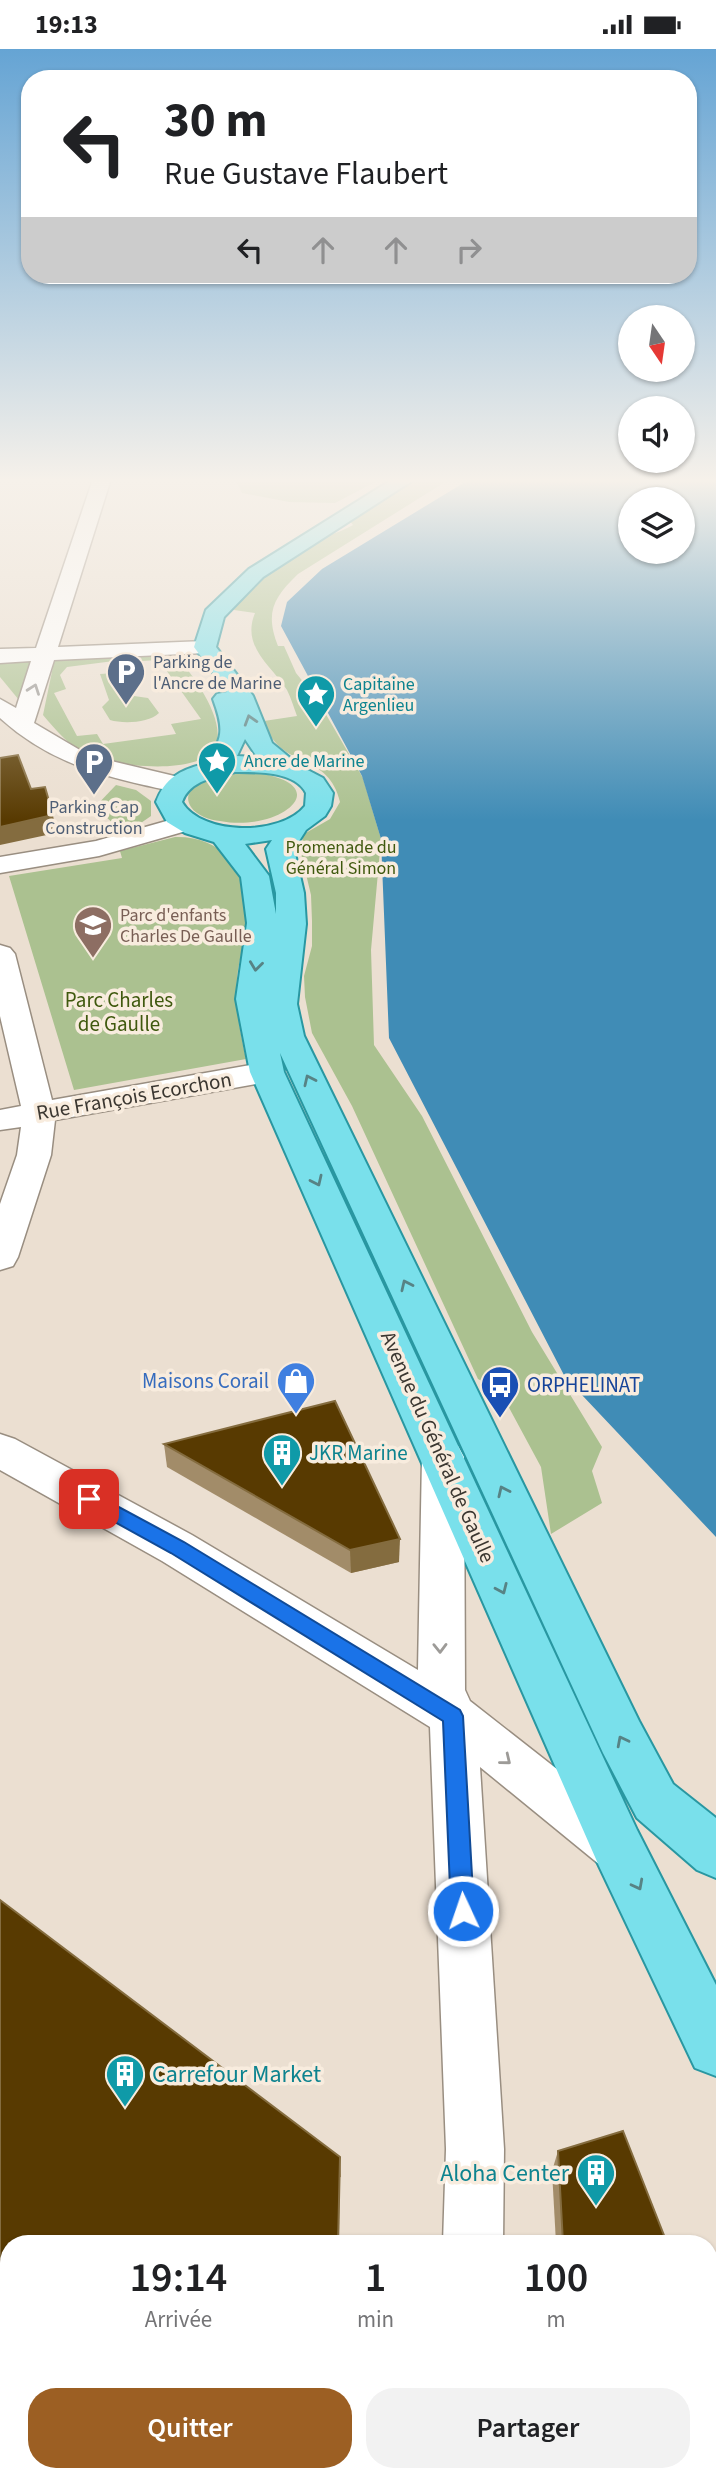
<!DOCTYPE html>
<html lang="fr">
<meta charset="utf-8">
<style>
:root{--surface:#fff;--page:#f2f2f2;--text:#202124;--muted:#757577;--accent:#9c5f23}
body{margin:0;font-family:"Source Sans 3",sans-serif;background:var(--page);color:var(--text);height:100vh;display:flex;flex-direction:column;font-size:26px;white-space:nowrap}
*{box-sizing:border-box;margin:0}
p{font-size:23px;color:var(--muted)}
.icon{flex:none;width:38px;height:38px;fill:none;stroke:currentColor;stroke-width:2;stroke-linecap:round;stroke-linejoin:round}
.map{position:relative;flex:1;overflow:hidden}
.panel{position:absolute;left:0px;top:2186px;width:718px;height:247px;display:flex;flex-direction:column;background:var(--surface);border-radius:28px 28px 0 0;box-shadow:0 2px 5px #0004}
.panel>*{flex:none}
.guide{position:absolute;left:21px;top:21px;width:676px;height:214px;border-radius:28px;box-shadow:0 2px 5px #0004;background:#fff;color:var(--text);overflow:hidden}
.needle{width:46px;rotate:167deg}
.tools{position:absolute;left:618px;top:256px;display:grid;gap:14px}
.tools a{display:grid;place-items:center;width:77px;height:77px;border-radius:50%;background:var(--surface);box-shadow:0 2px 5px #0004;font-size:35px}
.pin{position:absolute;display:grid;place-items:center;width:60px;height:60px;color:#fff;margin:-30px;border-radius:14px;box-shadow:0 4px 10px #0006}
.me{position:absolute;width:77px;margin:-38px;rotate:357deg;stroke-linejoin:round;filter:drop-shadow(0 0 5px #0008)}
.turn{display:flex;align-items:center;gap:24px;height:147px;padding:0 28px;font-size:32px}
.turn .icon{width:91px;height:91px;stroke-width:2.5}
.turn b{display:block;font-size:49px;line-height:60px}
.lanes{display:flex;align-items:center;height:66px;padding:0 28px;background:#0003;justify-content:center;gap:35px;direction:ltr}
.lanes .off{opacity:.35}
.eta{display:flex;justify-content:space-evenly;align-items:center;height:119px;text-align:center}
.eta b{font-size:42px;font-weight:600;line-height:49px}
.action{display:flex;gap:14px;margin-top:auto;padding:14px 28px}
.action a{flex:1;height:80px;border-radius:28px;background:var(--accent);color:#fff;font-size:28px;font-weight:600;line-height:80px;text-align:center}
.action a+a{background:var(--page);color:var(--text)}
.status{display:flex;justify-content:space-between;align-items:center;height:49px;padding:0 35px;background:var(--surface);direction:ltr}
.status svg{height:19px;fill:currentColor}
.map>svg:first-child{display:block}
.green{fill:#abc190}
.water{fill:#408cb6;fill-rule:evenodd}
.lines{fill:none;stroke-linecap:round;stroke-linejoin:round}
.minor-casing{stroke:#998e81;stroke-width:3}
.major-casing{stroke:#2997a1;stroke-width:4}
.minor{fill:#fff;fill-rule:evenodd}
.major{fill:#79e0eb;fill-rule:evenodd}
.wall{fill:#a28c69}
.shaded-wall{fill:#846c3f}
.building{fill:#583a01;stroke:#846c3f;stroke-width:2}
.oneway{stroke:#9d9b98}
.oneway2{stroke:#578385}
.route{fill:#1a73e8;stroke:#114b97;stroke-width:2}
.labels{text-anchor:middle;stroke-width:7;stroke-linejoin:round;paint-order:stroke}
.far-service-label{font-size:18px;fill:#4e5e75;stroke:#f8ecde;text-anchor:start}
.far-culture-label{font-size:18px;fill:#0d838f;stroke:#f8ecde;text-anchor:start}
.far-park-label{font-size:18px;fill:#3f590e;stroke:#f8ecde}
.far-education-label{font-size:18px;fill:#785e54;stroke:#f8ecde;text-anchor:start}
.park-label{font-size:21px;fill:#3f590e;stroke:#f8ecde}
.street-label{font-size:21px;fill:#3b3731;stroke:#f8ecde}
.shop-label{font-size:21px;fill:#366cbe;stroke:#f8ecde;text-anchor:end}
.transit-label{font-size:21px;fill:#164399;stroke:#f8ecde;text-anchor:start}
.culture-label{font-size:21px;fill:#0d838f;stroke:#f8ecde;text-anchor:start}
.near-culture-label{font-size:24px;fill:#0d838f;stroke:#f8ecde;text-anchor:start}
</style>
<div class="status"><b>19:13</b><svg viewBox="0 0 49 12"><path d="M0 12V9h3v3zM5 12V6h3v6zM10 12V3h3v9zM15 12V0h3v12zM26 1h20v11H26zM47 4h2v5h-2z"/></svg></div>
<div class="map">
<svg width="716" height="2431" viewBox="0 0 716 2431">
<rect width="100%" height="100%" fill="#ebdfd1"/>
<g class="green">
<path d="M 235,430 L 381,430 L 335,454 L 289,453 L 242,444 Z"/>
<path d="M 419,430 L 450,430 L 298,525 C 273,549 265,564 278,597 L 284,597 L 296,624 L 317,650 L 363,729 L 381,790 L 371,901 L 374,996 L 422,1067 L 532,1283 L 602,1398 L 592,1422 L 602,1454 L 551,1485 L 541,1418 L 500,1342 L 478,1330 L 352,1057 L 312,984 L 305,948 L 304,927 L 312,897 L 312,872 L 311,846 L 300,800 L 304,785 L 330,770 L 340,753 C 328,701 279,722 264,672 L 297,667 C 294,659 291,649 287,641 C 271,616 241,598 255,564 L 234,561 C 246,536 297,500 323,489 C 334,484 343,482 353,476 L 349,471 Z"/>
<path d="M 173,604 C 191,622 228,672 215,698 C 200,728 112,717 87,706 C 70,698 55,680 43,666 L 55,608 L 115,605 L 114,612 L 67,618 L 60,626 L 66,640 L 54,644 L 77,687 L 97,685 L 103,695 L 176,685 L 171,675 L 201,670 L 159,611 L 142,612 L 140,605 Z"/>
<path d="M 33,608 L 19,651 L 0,628 L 0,612 Z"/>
<path d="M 115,624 L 134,647 L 148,649 L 159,664 C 149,674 123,675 110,671 L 102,658 L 109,651 L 100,625 Z"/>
<path d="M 251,723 C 342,734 280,784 220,772 C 210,771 197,767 191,758 C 174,731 236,724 251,723 Z"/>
<path d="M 116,736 L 136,741 L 151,752 L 151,767 L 125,785 L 95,758 Z"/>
<path d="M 175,788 C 222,787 246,819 247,864 C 248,886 239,907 237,929 C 235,956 240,983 246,1010 L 74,1041 L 9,827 L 122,809 L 120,802 Z"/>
</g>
<path class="water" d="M 470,430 L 716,430 L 716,1488 L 565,1328 L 389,989 L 381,790 L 362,727 L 281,577 L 287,553 L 322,520 ZM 630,450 L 682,450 L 682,502 L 630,502 Z"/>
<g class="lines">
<g class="minor-casing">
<g id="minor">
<path d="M 93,430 L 111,430 L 58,598 L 205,592 L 216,598 L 205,604 L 54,611 L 34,674 L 90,707 L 187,730 L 190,735 L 187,740 C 173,744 158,739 144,736 C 89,724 42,707 0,669 L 0,650 L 16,659 L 31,612 L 0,614 L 0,600 L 36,599 Z"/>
<path d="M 184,767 L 193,770 L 197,775 L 193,780 L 99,807 L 0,824 L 0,808 L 96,792 Z"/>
<path d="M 0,896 L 10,899 L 15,905 L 52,1051 L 267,1013 L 278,1016 L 283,1023 L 278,1030 L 267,1033 L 55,1071 L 51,1106 L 18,1208 L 13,1217 L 0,1221 L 0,1155 L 17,1106 L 21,1078 L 0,1081 L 0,1061 L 21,1057 L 0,967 Z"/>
<path d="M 0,1385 L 15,1390 L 192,1486 L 418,1621 L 422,1408 L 428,1397 L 443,1392 L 458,1397 L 464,1408 L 465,1641 L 470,1652 L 636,1782 L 644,1799 L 636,1816 L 618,1824 L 600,1816 L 480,1718 L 504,2100 L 503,2194 L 443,2194 L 446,2100 L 430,1678 L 162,1512 L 0,1421 Z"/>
<path d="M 0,2357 L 9,2361 L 9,2424 L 72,2424 L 75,2431 L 5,2431 L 0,2427 Z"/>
<rect x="436" y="2424" width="66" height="7"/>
</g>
</g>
<g class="major-casing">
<path id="major" d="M 393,430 L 415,430 L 263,528 L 224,568 L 216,598 L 253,647 L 272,694 L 300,717 L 323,729 L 333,744 L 331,757 L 325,767 L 306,781 L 294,800 L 304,844 L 306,875 L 297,955 L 304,987 L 639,1672 L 673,1735 L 716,1769 L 716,1829 L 697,1821 L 637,1769 L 603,1704 L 280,1004 L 284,1023 L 637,1781 L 716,1936 L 716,2027 L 695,2019 L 599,1817 L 250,1023 L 236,950 L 247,874 L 241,828 L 214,793 L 185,784 L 167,773 L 156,753 C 165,729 180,721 204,715 C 224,690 224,680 213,650 L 217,645 L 227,643 L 194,598 L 206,561 L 249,520 ZM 245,690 L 257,708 L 237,707 ZM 235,723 C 257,723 295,722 306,744 L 305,757 C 281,787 202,787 182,753 C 190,731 215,728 235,723 ZM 272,791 L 266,800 L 276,844 L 276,865 L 269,827 L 245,795 Z"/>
</g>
<use href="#minor" class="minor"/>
<use href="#major" class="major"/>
</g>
<g class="wall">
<path d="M 164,1395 L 399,1513 L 351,1524 L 167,1418 Z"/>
<path d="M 0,1851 L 340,2108 L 341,2128 L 9,2194 L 9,2231 L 0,2224 Z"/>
<path d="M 558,2102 L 667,2194 L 556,2194 L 552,2122 Z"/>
<path d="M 234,2424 L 392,2424 L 392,2431 L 243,2431 Z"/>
<path d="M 559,2424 L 709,2424 L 716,2431 L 557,2431 L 557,2427 Z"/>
</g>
<g class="shaded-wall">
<path d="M 53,766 L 56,784 L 0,796 L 0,778 Z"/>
<path d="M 400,1490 L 399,1513 L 351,1524 L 350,1501 Z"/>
<path d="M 340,2108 L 339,2194 L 338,2194 Z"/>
</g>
<g class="building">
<path d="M 18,706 L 31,740 L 45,738 L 53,766 L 0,778 L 0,709 Z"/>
<path d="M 335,1352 L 400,1490 L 350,1501 L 164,1395 Z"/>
<path d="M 0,1851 L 340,2108 L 338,2194 L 9,2194 L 9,2222 L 0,2215 Z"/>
<path d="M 623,2082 L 667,2194 L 563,2194 L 558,2102 Z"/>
<path d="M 709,2298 L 716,2316 L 716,2431 L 565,2431 L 564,2424 L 709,2424 Z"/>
<path d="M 245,2424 L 392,2424 L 392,2431 L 254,2431 Z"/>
</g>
<defs><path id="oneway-chevron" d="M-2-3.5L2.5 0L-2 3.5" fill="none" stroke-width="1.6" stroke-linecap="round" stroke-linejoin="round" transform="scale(1.75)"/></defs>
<g class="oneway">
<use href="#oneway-chevron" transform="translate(34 640) rotate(-70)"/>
<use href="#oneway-chevron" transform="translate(440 1599) rotate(89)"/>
<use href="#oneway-chevron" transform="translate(506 1711) rotate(39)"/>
</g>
<g class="oneway2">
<use href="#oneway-chevron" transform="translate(250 671) rotate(-107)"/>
<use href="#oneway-chevron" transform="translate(256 917) rotate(97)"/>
<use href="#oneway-chevron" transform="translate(309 1031) rotate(-115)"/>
<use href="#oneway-chevron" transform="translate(317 1132) rotate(65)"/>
<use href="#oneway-chevron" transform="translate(406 1236) rotate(-115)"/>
<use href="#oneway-chevron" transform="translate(503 1442) rotate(-115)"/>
<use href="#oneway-chevron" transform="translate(502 1540) rotate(66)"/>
<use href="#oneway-chevron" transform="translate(622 1692) rotate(-117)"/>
<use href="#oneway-chevron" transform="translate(638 1836) rotate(62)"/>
</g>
<linearGradient id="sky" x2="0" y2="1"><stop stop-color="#65a4d4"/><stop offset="0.56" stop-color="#f6f1ea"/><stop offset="1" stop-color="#f6f1ea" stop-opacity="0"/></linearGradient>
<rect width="716" height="771" fill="url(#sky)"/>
<path class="route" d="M 89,1442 L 184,1493 L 460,1661 L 463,1667 L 474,1862 L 471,1870 L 463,1873 L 454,1870 L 451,1862 L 443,1672 L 171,1504 L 82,1455 L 80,1450 Z"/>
<defs>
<g id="parking-pin" transform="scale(2.0125)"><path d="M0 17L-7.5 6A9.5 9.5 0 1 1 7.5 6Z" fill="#5c6f8a" stroke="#f8ecde"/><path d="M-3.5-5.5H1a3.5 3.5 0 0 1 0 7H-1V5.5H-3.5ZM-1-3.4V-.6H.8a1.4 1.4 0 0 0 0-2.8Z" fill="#fff"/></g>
<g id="sight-pin" transform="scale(2.0125)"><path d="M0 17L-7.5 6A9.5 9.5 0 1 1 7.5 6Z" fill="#0f9aa8" stroke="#f8ecde"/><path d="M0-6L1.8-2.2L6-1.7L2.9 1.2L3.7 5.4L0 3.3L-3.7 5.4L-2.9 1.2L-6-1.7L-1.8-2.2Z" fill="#fff"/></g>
<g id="school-pin" transform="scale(2.0125)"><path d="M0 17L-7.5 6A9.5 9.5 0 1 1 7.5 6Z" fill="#8d6e63" stroke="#f8ecde"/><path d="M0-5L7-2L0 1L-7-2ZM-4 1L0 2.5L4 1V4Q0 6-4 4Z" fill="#fff"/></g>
<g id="shop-pin" transform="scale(2.0125)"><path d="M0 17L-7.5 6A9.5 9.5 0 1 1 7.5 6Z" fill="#3f7fe0" stroke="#f8ecde"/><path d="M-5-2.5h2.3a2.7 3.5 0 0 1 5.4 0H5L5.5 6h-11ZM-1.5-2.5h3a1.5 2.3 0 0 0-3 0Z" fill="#fff"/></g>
<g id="bus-pin" transform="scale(2.0125)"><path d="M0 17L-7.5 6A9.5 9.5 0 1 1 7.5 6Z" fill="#1a4fb4" stroke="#f8ecde"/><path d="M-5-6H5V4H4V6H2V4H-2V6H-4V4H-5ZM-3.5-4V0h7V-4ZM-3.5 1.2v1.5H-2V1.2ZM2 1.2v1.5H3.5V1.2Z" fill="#fff"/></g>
<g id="building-pin" transform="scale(2.0125)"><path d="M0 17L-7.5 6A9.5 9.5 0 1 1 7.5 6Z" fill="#0f9aa8" stroke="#f8ecde"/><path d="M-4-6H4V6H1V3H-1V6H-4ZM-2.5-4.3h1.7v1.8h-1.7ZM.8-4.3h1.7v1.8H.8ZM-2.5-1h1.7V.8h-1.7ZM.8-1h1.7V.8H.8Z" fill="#fff"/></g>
</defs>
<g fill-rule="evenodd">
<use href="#parking-pin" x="126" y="623"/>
<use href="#sight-pin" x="316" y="645"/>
<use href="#sight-pin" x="217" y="712"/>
<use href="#parking-pin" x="94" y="713"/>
<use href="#school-pin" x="93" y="876"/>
<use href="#shop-pin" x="296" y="1332"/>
<use href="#bus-pin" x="500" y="1336"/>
<use href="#building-pin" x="282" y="1404"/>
<use href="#building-pin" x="125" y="2025"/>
<use href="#building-pin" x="596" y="2124"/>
</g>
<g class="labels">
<g class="far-service-label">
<text x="153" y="619">Parking de<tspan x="153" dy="21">l'Ancre de Marine</tspan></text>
<text x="94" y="764" text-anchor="middle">Parking Cap<tspan x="94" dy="21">Construction</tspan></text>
</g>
<g class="far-culture-label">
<text x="343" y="641">Capitaine<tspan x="343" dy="21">Argenlieu</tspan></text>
<text x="244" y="718">Ancre de Marine</text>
</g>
<g class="far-park-label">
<text x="341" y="804">Promenade du<tspan x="341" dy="21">Général Simon</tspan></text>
</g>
<g class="far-education-label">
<text x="120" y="872">Parc d'enfants<tspan x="120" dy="21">Charles De Gaulle</tspan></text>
</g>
<g class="park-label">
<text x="119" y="958">Parc Charles<tspan x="119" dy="24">de Gaulle</tspan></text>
</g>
<g class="street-label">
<text transform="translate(134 1047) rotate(-10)" y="7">Rue François Ecorchon</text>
<text transform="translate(438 1398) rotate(66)" y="7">Avenue du Général de Gaulle</text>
</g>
<g class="shop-label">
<text x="269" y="1339">Maisons Corail</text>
</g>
<g class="transit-label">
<text x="527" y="1343">ORPHELINAT</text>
</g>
<g class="culture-label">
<text x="309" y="1411">JKR Marine</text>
</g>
<g class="near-culture-label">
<text x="152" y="2033">Carrefour Market</text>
<text x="569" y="2132" text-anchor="end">Aloha Center</text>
</g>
</g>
</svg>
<div class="tools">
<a><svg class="needle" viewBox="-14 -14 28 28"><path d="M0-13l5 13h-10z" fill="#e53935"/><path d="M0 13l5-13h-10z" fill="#757577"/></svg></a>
<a><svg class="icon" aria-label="sound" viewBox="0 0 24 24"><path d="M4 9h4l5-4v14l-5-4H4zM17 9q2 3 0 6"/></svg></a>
<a><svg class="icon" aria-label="layers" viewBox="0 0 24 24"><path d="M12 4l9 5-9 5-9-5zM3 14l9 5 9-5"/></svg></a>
</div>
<div class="pin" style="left:89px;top:1450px;background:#d93025"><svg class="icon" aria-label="arrive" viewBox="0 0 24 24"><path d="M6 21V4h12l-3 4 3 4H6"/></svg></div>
<svg class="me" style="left:463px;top:1862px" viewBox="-20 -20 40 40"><circle r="17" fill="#1a73e8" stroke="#fff" stroke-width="3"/><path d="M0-11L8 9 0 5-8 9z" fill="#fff"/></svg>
<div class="guide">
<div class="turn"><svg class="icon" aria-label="left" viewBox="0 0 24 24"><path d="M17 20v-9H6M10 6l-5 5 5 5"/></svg><div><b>30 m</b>Rue Gustave Flaubert</div></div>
<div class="lanes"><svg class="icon" aria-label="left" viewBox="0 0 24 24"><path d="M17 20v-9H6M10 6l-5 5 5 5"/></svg><svg class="icon off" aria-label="ahead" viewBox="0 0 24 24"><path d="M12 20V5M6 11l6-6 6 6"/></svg><svg class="icon off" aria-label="ahead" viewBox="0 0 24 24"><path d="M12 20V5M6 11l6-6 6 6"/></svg><svg class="icon off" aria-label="right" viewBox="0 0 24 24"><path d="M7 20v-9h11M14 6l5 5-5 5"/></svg></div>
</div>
<section class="panel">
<div class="eta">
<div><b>19:14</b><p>Arrivée</p></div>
<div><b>1</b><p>min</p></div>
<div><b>100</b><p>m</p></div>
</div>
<div class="action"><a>Quitter</a><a>Partager</a></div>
</section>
</div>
